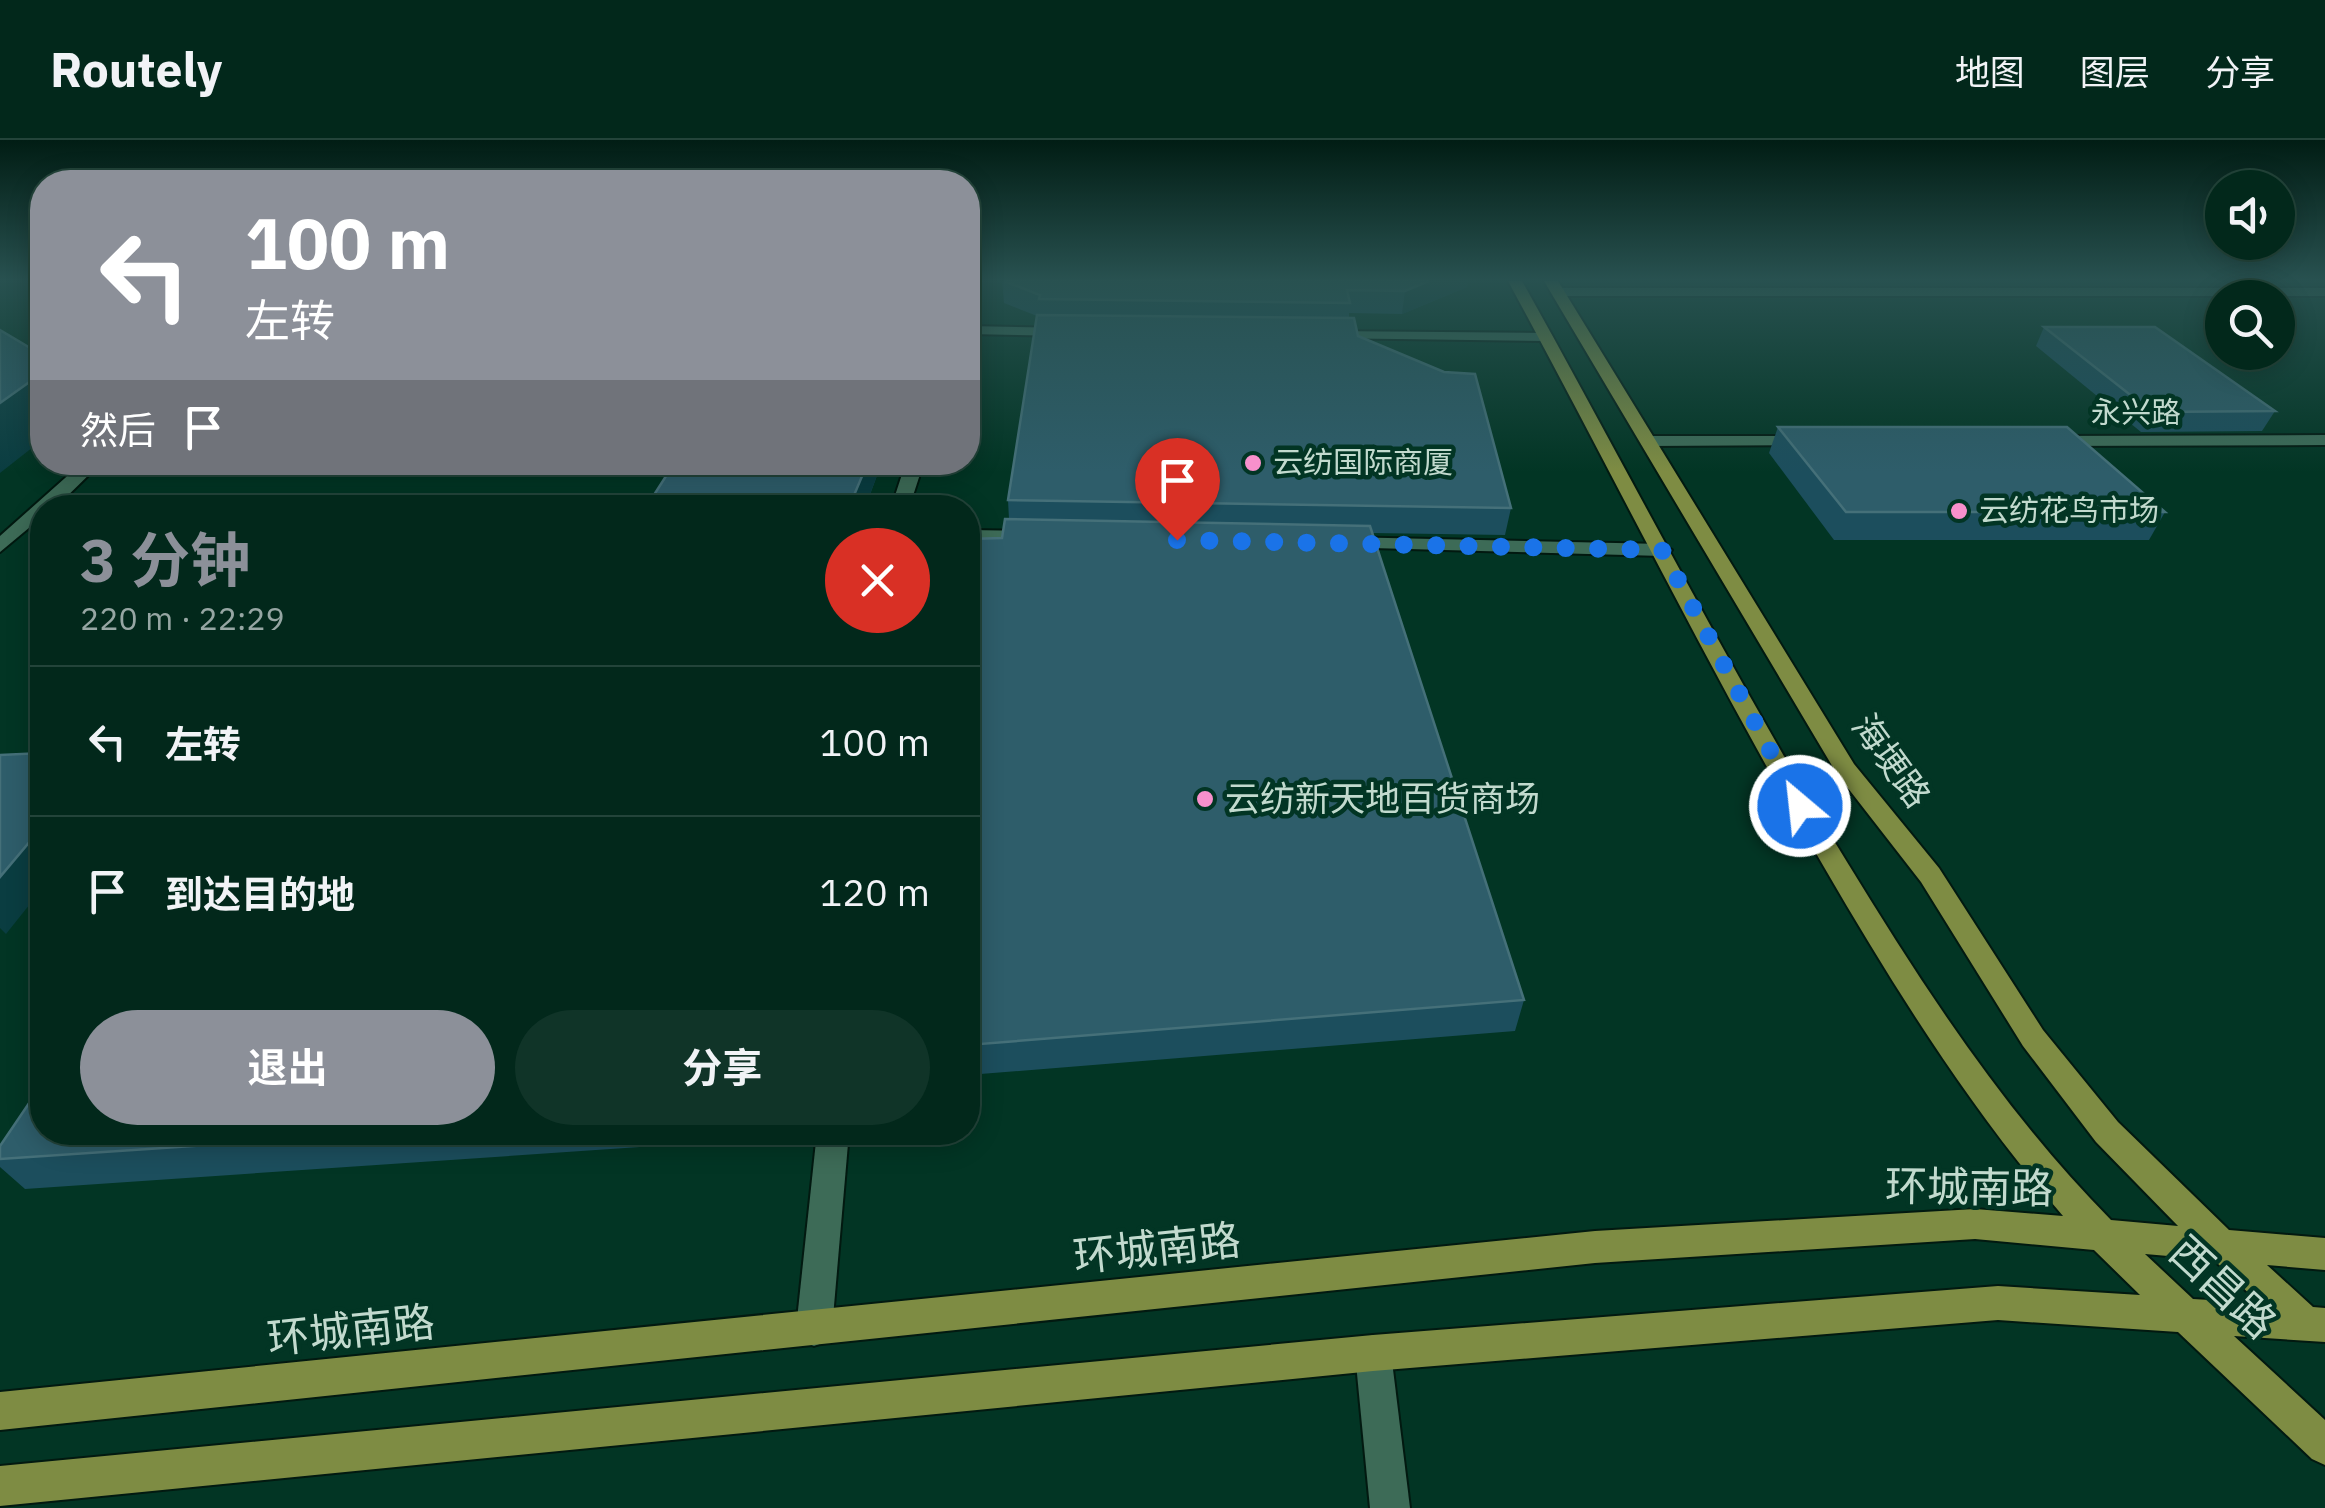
<!DOCTYPE html>
<html lang="zh">
<meta charset="utf-8">
<style>
:root{--surface:#02281b;--page:#103428;--text:#f1f3f6;--muted:#96a6a3;--line:#23443a;--accent:#8c9099}
body{margin:0;font-family:"IBM Plex Sans","Noto Sans SC",sans-serif;background:var(--page);color:var(--text);height:100vh;display:flex;flex-direction:column;font-size:38px;white-space:nowrap}
*{box-sizing:border-box;margin:0}
p{font-size:32px;color:var(--muted)}
.icon{flex:none;width:55px;height:55px;fill:none;stroke:currentColor;stroke-width:2;stroke-linecap:round;stroke-linejoin:round}
.map{position:relative;flex:1;overflow:hidden}
.side{position:absolute;left:30px;top:355px;width:950px;height:650px;display:flex;flex-direction:column;background:var(--surface);border-radius:40px;box-shadow:0 5px 25px #0003,0 0 0 2px var(--line)}
.side>*{flex:none}
.hud{position:absolute;left:30px;top:30px;width:950px;height:305px;border-radius:40px;box-shadow:0 5px 25px #0003,0 0 0 2px var(--line);background:#8c9099;color:#fff;overflow:hidden}
.tools{position:absolute;left:2205px;top:30px;display:grid;gap:20px}
.tools a{display:grid;place-items:center;width:90px;height:90px;border-radius:50%;background:var(--surface);box-shadow:0 5px 25px #0003,0 0 0 2px var(--line);font-size:50px}
.pin{position:absolute;display:grid;place-items:center;width:85px;height:85px;color:#fff;margin:-102px -42px;border-radius:50% 50% 50% 0;rotate:-45deg;box-shadow:0 0 10px #0007}
.pin .icon{rotate:45deg}
.me{position:absolute;width:110px;margin:-55px;rotate:332deg;stroke-linejoin:round;filter:drop-shadow(0 0 8px #0008)}
.turn{display:flex;align-items:center;gap:35px;height:210px;padding:0 50px;font-size:45px}
.turn .icon{width:130px;height:130px;stroke-width:2.5}
.turn b{display:block;font-size:70px;line-height:85px}
.then{display:flex;align-items:center;height:95px;padding:0 50px;background:#0003;gap:20px;font-size:38px}
.round{display:grid;place-items:center;flex:none;width:105px;height:105px;border-radius:52px;background:var(--page)}
.summary{display:flex;align-items:center;justify-content:space-between;height:170px;padding:0 50px}
h1{font-size:60px;font-weight:700;line-height:75px;color:var(--accent)}
.button{display:flex;gap:20px;margin-top:auto;padding:20px 50px}
.button a{flex:1;height:115px;border-radius:60px;background:var(--accent);color:#fff;font-size:40px;font-weight:700;line-height:115px;text-align:center}
.button a+a{background:var(--page);color:var(--text)}
ul{padding:0;list-style:none}
li{display:flex;align-items:center;gap:30px;height:150px;padding:0 50px;border-top:2px solid var(--line)}
li div{flex:1}
li b{display:block;font-size:38px}
li em{font-style:normal}
header{display:flex;align-items:center;gap:60px;box-sizing:border-box;height:140px;padding:0 50px;background:var(--surface);border-bottom:2px solid var(--line)}
header strong{font-size:48px}
nav{display:flex;gap:55px;margin-inline-start:auto;font-size:35px}
.map>svg:first-child{display:block}
.lines{fill:none;stroke-linecap:round;stroke-linejoin:round}
.minor-casing{stroke:#021910;stroke-width:4}
.major-casing{stroke:#021910;stroke-width:4}
.minor{fill:#3d6b57;fill-rule:evenodd}
.major{fill:#7e8c43;fill-rule:evenodd}
.wall{fill:#1c4e5d}
.shaded-wall{fill:#0a3d41}
.building{fill:#2e5d6a;stroke:#457079;stroke-width:2.5}
.route{stroke:#1a73e8;stroke-width:18;stroke-dasharray:0 32.4}
.poi-dot{fill:#f890cc;stroke:#023524;stroke-width:4}
.labels{text-anchor:middle;stroke-width:9;stroke-linejoin:round;paint-order:stroke}
.far-street-label{font-size:30px;fill:#c2dace;stroke:#023524}
.far-poi-label{font-size:30px;fill:#c2dace;stroke:#023524;text-anchor:start}
.street-label{font-size:35px;fill:#c2dace;stroke:#023524}
.poi-label{font-size:35px;fill:#c2dace;stroke:#023524;text-anchor:start}
.near-street-label{font-size:42px;fill:#c2dace;stroke:#023524}
</style>
<header>
<strong>Routely</strong>
<nav><a>地图</a><a>图层</a><a>分享</a></nav>
</header>
<div class="map">
<svg width="2325" height="1368" viewBox="0 0 2325 1368">
<rect width="100%" height="100%" fill="#023524"/>
<g class="lines">
<g class="minor-casing">
<g id="minor">
<path d="M 2325,148 L 2325,156 L 1558,156 L 1551,152 L 1558,148 Z"/>
<path d="M 968,186 L 1067,188 L 1074,192 L 1067,196 L 968,194 Z"/>
<path d="M 1327,191 L 1546,193 L 1553,197 L 1546,201 L 1322,198 L 1322,192 Z"/>
<path d="M 2325,295 L 2325,305 L 2050,306 L 2042,301 L 2050,296 Z"/>
<path d="M 1805,296 L 1811,297 L 1811,305 L 1648,306 L 1640,301 L 1648,296 Z"/>
<path d="M 83,322 L 102,322 L 55,368 L 42,368 L 42,377 L 0,412 L 0,396 Z"/>
<path d="M 906,322 L 924,322 L 909,368 L 891,368 Z"/>
<path d="M 968,390 L 1032,391 L 1041,397 L 1032,403 L 968,402 Z"/>
<path d="M 1342,397 L 1662,404 L 1672,410 L 1662,416 L 1335,407 L 1335,399 Z"/>
<path d="M 817,992 L 849,992 L 832,1189 L 827,1201 L 814,1206 L 801,1201 L 796,1189 Z"/>
<path d="M 1373,1195 L 1386,1200 L 1391,1213 L 1410,1368 L 1370,1368 L 1355,1213 L 1360,1200 Z"/>
</g>
</g>
<g class="major-casing">
<path id="major" d="M 1508,141 L 1522,141 C 1630,334 1731,533 1847,722 C 1924,848 2006,974 2111,1080 L 2178,1086 L 2096,1002 L 2023,906 L 1921,742 L 1837,634 L 1544,141 L 1558,141 L 1854,624 L 1939,728 L 2043,890 L 2118,982 L 2229,1090 L 2325,1098 L 2325,1130 L 2267,1125 L 2313,1167 L 2325,1168 L 2325,1202 L 2234,1196 L 2325,1280 L 2325,1325 L 2312,1319 L 2178,1192 L 1998,1180 L 1373,1231 L 0,1366 L 0,1326 L 1373,1195 L 1998,1146 L 2140,1155 L 2094,1110 L 1975,1099 L 1595,1123 L 0,1290 L 0,1252 L 1595,1091 L 1975,1069 L 2063,1076 C 1970,969 1895,849 1824,727 C 1712,536 1614,336 1508,141 ZM 2145,1114 L 2214,1120 L 2259,1163 L 2193,1159 Z"/>
</g>
<use href="#minor" class="minor"/>
<use href="#major" class="major"/>
</g>
<g class="wall">
<path d="M 1002,141 L 1468,141 L 1467,147 L 1402,174 L 1349,173 L 1349,178 L 1358,196 L 1511,368 L 1505,395 L 1372,393 L 1524,860 L 1515,891 L 968,935 L 968,399 L 1002,398 L 1009,379 L 1008,360 L 1037,176 L 1004,163 Z"/>
<path d="M 2044,187 L 2275,271 L 2262,291 L 2141,292 L 2036,206 Z"/>
<path d="M 1778,287 L 2165,372 L 2149,400 L 1834,400 L 1769,313 Z"/>
<path d="M 675,322 L 882,322 L 865,368 L 655,368 L 652,358 Z"/>
<path d="M 42,992 L 643,992 L 640,1007 L 25,1049 L 0,1027 L 0,1006 Z"/>
</g>
<g class="shaded-wall">
<path d="M 1429,141 L 1468,141 L 1467,147 L 1402,174 L 1405,151 Z"/>
<path d="M 42,233 L 42,300 L 0,333 L 0,263 Z"/>
<path d="M 868,322 L 882,322 L 865,368 L 854,368 L 852,360 Z"/>
<path d="M 42,687 L 42,749 L 6,794 L 0,788 L 0,737 Z"/>
<path d="M 632,992 L 643,992 L 640,1007 Z"/>
</g>
<g class="building">
<path d="M 1004,141 L 1429,141 L 1405,151 L 1347,150 L 1350,163 L 1039,159 L 1040,155 Z"/>
<path d="M 1037,175 L 1354,178 L 1358,196 L 1444,232 L 1475,234 L 1511,368 L 1008,360 Z"/>
<path d="M 2044,187 L 2155,187 L 2275,271 L 2152,272 Z"/>
<path d="M 0,190 L 42,215 L 42,233 L 0,263 Z"/>
<path d="M 1778,287 L 2067,287 L 2165,372 L 1846,372 Z"/>
<path d="M 675,322 L 868,322 L 852,360 L 652,358 Z"/>
<path d="M 1005,379 L 1370,386 L 1524,860 L 968,905 L 968,399 L 1002,398 Z"/>
<path d="M 42,613 L 42,687 L 0,737 L 0,615 Z"/>
<path d="M 42,944 L 42,992 L 401,992 L 0,1019 L 0,1006 Z"/>
</g>
<linearGradient id="sky" x2="0" y2="1"><stop stop-color="#011d14"/><stop offset="0.42" stop-color="#285150"/><stop offset="1" stop-color="#285150" stop-opacity="0"/></linearGradient>
<rect width="2325" height="332" fill="url(#sky)"/>
<g class="lines">
<path class="route" d="M 1177,400 L 1662,410 L 1800,666"/>
</g>
<g class="poi-dot">
<circle cx="1253" cy="323" r="10"/>
<circle cx="1959" cy="371" r="10"/>
<circle cx="1205" cy="659" r="10"/>
</g>
<g class="labels">
<g class="far-street-label">
<text x="2136" y="283">永兴路</text>
</g>
<g class="far-poi-label">
<text x="1273" y="333">云纺国际商厦</text>
<text x="1979" y="381">云纺花鸟市场</text>
</g>
<g class="street-label">
<text transform="translate(1891 621) rotate(54)" y="12">海埂路</text>
</g>
<g class="poi-label">
<text x="1225" y="671">云纺新天地百货商场</text>
</g>
<g class="near-street-label">
<text transform="translate(1969 1047) rotate(1)" y="15">环城南路</text>
<text transform="translate(1157 1108) rotate(-6)" y="15">环城南路</text>
<text transform="translate(2223 1147) rotate(43)" y="15">西昌路</text>
<text transform="translate(351 1190) rotate(-6)" y="15">环城南路</text>
</g>
</g>
</svg>
<div class="tools">
<a><svg class="icon" aria-label="sound" viewBox="0 0 24 24"><path d="M4 9h4l5-4v14l-5-4H4zM17 9q2 3 0 6"/></svg></a>
<a><svg class="icon" aria-label="search" viewBox="0 0 24 24"><circle cx="10" cy="10" r="6"/><path d="M15 15l6 6"/></svg></a>
</div>
<div class="pin" style="left:1177px;top:400px;background:#d93025"><svg class="icon" aria-label="arrive" viewBox="0 0 24 24"><path d="M6 21V4h12l-3 4 3 4H6"/></svg></div>
<svg class="me" style="left:1800px;top:666px" viewBox="-20 -20 40 40"><circle r="17" fill="#1a73e8" stroke="#fff" stroke-width="3"/><path d="M0-11L8 9 0 5-8 9z" fill="#fff"/></svg>
<div class="hud">
<div class="turn"><svg class="icon" aria-label="left" viewBox="0 0 24 24"><path d="M17 20v-9H6M10 6l-5 5 5 5"/></svg><div><b>100 m</b>左转</div></div>
<div class="then">然后<svg class="icon" aria-label="arrive" viewBox="0 0 24 24"><path d="M6 21V4h12l-3 4 3 4H6"/></svg></div>
</div>
<section class="side">
<div class="summary"><div><h1>3 分钟</h1><p>220 m · 22:29</p></div><a class="round" style="background:#d93025;color:#fff"><svg class="icon" aria-label="close" viewBox="0 0 24 24"><path d="M6 6l12 12M18 6L6 18"/></svg></a></div>
<ul>
<li><svg class="icon" aria-label="left" viewBox="0 0 24 24"><path d="M17 20v-9H6M10 6l-5 5 5 5"/></svg><div><b>左转</b></div><em>100 m</em></li>
<li><svg class="icon" aria-label="arrive" viewBox="0 0 24 24"><path d="M6 21V4h12l-3 4 3 4H6"/></svg><div><b>到达目的地</b></div><em>120 m</em></li>
</ul>
<div class="button"><a>退出</a><a>分享</a></div>
</section>
</div>
